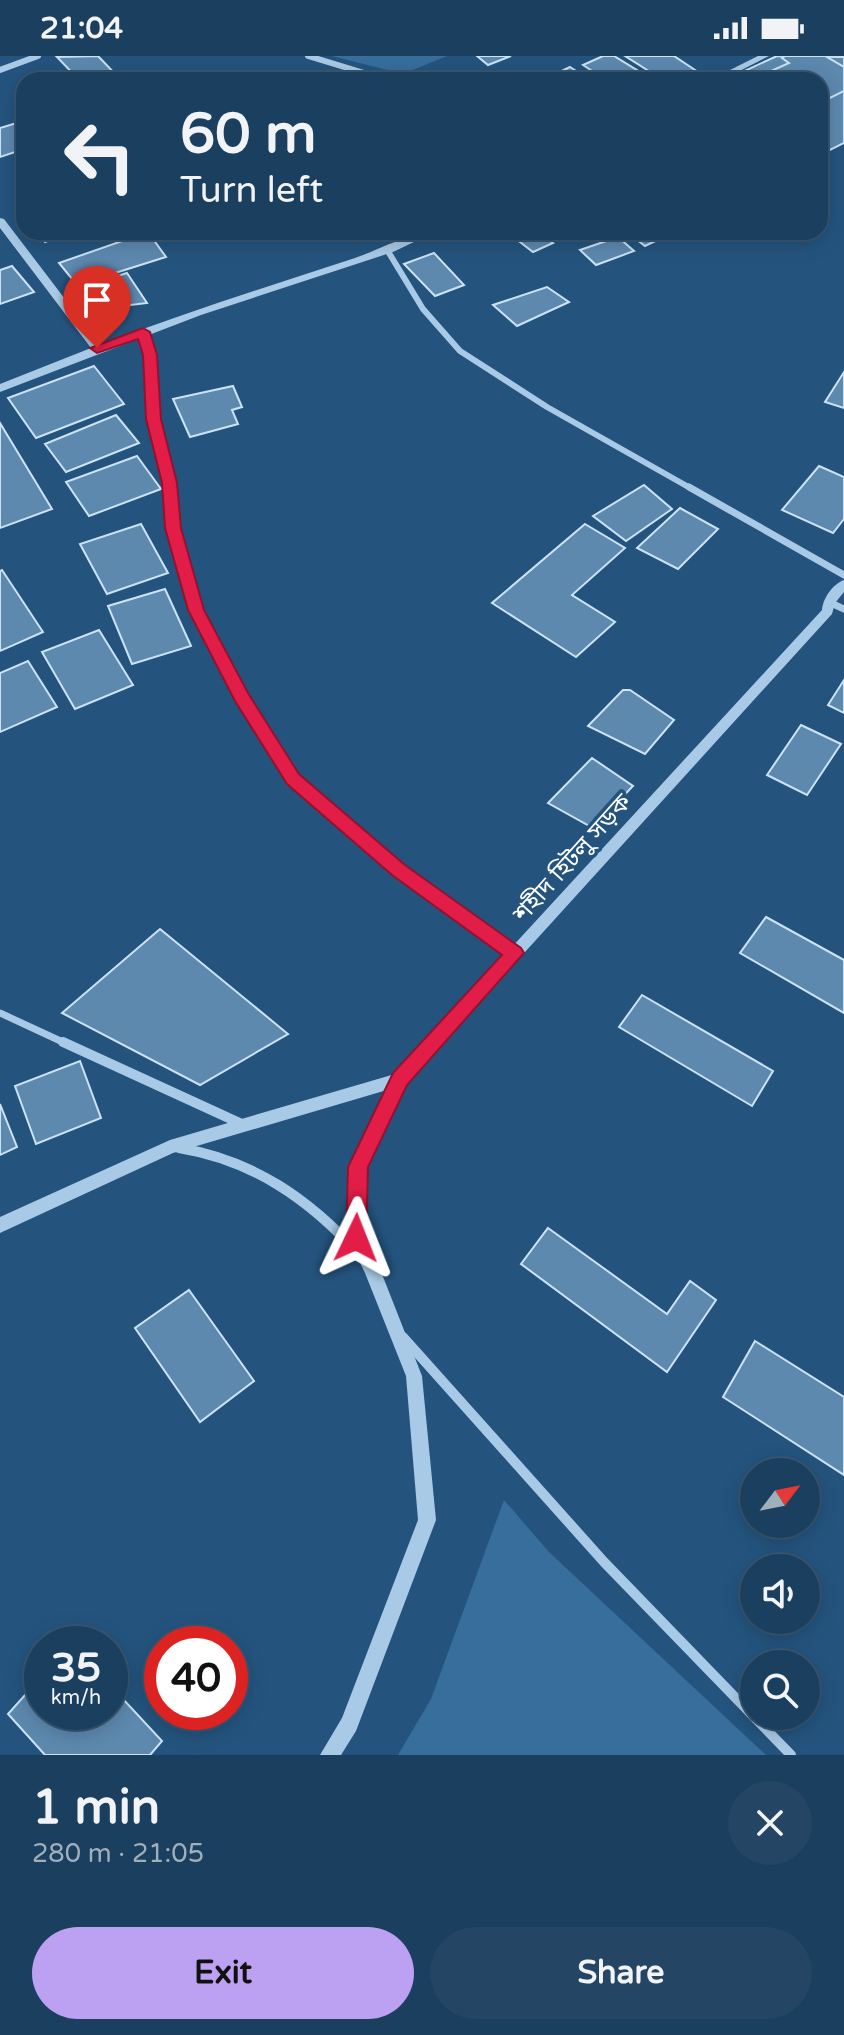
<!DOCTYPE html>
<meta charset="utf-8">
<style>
:root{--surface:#1b3f5e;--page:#244664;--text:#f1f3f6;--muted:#a0afbc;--line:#395873;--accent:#bca0f2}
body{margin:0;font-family:"Varela Round","Noto Sans Bengali",sans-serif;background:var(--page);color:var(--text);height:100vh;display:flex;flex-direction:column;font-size:30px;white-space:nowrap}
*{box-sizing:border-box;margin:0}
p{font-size:26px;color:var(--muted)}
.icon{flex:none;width:44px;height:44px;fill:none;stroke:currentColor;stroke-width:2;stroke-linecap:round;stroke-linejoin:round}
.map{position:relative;height:1699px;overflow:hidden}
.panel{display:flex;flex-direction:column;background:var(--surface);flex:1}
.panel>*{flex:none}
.top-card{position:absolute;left:16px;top:16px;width:812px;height:168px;border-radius:24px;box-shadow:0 4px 20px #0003,0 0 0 2px var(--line);background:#1b3f5e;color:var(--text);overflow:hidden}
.needle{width:52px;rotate:58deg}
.tools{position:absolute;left:740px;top:1402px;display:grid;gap:16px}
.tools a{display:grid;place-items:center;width:80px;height:80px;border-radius:50%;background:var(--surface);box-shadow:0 4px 20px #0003,0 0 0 2px var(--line);font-size:40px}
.speed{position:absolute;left:24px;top:1570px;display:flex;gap:16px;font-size:40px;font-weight:700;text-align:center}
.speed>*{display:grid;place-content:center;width:104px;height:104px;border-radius:50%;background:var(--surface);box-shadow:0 4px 20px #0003,0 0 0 2px var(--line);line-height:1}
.speed small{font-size:20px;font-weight:400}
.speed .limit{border:12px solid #d22;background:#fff;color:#111}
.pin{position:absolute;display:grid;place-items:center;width:68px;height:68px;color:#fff;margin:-82px -34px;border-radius:50% 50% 50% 0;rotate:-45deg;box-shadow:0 0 8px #0007}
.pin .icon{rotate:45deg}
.me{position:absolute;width:88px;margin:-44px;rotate:2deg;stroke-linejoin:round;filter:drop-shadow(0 0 6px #0008)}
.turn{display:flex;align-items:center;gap:28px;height:168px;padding:0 32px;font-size:36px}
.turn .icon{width:104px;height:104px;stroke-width:2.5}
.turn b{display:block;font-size:56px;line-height:68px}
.round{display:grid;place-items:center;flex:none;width:84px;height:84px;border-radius:42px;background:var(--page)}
.summary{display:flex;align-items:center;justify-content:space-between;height:136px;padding:0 32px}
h1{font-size:48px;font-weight:800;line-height:60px}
.action{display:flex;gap:16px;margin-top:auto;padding:16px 32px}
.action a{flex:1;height:92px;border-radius:48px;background:var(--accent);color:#111;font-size:32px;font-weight:800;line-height:92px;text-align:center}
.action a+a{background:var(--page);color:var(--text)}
.status{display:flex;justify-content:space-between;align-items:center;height:56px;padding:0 40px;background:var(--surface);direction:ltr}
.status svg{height:22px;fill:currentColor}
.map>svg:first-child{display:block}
.green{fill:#376e9c}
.building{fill:#5d89af;stroke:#cce3f5;stroke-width:2}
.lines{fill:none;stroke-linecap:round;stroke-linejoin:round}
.minor-far2{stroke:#a9cae6;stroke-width:6}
.minor-far1{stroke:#a9cae6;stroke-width:7}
.minor{stroke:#a9cae6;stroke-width:10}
.tertiary{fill:#a9cae6;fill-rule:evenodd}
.route{fill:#e11d48;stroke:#92132f;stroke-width:2}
.labels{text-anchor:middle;stroke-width:7;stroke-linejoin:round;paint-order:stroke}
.street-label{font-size:24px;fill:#fff;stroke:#24547e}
</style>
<div class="status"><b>21:04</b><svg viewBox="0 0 49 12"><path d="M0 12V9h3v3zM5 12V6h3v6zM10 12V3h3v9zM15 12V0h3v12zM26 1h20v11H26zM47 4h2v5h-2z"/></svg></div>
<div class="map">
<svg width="844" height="1699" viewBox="0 0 844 1699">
<rect width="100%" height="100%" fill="#24547e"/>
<g class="green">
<path d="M 332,0 L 447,0 L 403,18 Z"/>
<path d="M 504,1444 L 549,1496 L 766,1699 L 398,1699 L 431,1643 Z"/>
</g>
<g class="building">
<path d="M 98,0 L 121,24 L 79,24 L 57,1 Z"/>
<path d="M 477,0 L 511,0 L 488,9 Z"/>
<path d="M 603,0 L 614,0 L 640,16 L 623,24 L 606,24 L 583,9 Z"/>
<path d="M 625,0 L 674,0 L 704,20 L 697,24 L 663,24 Z"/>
<path d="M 777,0 L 844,1 L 844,87 L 820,99 L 820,24 L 725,24 Z"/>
<path d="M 825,0 L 844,11 L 844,35 L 820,47 L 820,24 L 751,24 L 789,7 L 782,2 L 785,0 Z"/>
<path d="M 570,11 L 589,23 L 543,24 Z"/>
<path d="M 20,66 L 24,71 L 24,93 L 0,101 L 0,72 Z"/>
<path d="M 37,176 L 72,176 L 45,186 Z"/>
<path d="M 148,176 L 166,201 L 77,229 L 59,207 Z"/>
<path d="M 507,176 L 538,176 L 553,187 L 533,196 Z"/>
<path d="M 627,176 L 674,176 L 645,190 Z"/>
<path d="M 618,181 L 634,195 L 596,209 L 580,194 Z"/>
<path d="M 434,197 L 464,229 L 435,240 L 404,208 Z"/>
<path d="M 12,210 L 34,236 L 0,248 L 0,214 Z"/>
<path d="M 127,217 L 147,247 L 106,252 L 87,247 L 76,233 Z"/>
<path d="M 547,231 L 569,246 L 517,270 L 493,249 Z"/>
<path d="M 94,310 L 124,348 L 36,382 L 8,342 Z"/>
<path d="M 844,316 L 844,352 L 825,346 Z"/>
<path d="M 233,330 L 242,351 L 232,354 L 238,368 L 190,381 L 173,343 Z"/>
<path d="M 116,359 L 139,387 L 66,416 L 45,388 Z"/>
<path d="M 0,367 L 52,453 L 0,472 Z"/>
<path d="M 137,400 L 161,433 L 89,460 L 66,426 Z"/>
<path d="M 819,410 L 844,421 L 844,463 L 833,477 L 782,454 Z"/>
<path d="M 644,429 L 672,453 L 626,485 L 593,460 Z"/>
<path d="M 680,452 L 718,473 L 678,513 L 637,492 Z"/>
<path d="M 141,468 L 168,517 L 107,538 L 80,488 Z"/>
<path d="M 585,468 L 625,492 L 572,539 L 615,566 L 576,601 L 492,547 Z"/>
<path d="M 2,514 L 43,576 L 0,595 L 0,515 Z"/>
<path d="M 165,533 L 191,590 L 132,608 L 108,550 Z"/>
<path d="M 99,574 L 133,629 L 75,653 L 42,596 Z"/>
<path d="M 28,605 L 57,651 L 0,676 L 0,617 Z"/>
<path d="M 844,624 L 844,657 L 828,649 Z"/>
<path d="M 623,634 L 630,634 L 674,664 L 645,698 L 588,670 Z"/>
<path d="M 801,669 L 841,688 L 807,739 L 767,719 Z"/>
<path d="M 592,702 L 633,730 L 593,772 L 548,747 Z"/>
<path d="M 766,861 L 844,904 L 844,957 L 740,897 Z"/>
<path d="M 160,873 L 288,978 L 200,1029 L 62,957 Z"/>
<path d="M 642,939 L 773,1015 L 752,1050 L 619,971 Z"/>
<path d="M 80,1005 L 101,1062 L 36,1088 L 15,1030 Z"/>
<path d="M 0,1048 L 17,1091 L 0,1099 Z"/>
<path d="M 548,1172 L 667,1258 L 690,1225 L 716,1244 L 667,1316 L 521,1208 Z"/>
<path d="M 189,1234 L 254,1325 L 200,1366 L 135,1272 Z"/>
<path d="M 755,1285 L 844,1341 L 844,1419 L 723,1341 Z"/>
<path d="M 42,1620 L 42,1656 L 110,1656 L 110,1629 L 162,1685 L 150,1699 L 45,1699 L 8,1658 Z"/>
</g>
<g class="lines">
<g class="minor-far2">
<path d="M 308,0 L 387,24"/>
<path d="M 0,14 L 38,0"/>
<path d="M 389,197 L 423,253 L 460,295 L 547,351 L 692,433"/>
<path d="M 143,276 L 150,299 L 154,363 L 170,433"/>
</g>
<g class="minor-far1">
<path d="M 169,431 L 173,472 L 196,554 L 241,640 L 293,723 L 399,814 L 515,897"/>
<path d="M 689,431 L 844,519"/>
<path d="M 829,546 L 844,553"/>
<path d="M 0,957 L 67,988"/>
</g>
<g class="minor">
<path d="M 63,986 L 244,1069"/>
<path d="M 179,1092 C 253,1104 309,1143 359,1198"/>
<path d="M 403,1281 L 604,1506 L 791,1699"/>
</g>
<g class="tertiary">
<path d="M 758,0 L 769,0 L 722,24 L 710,24 Z"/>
<path d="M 0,162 L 4,163 L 100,289 C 184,257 269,230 355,202 C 379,194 410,176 435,176 L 393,196 L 201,259 L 0,336 L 0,328 L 91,292 L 0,172 Z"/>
<path d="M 844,524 L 844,536 L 835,547 L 832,558 L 405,1028 L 366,1111 L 364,1181 L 380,1213 L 422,1320 L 436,1464 L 356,1675 L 341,1699 L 320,1699 L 342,1662 L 418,1464 L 406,1320 L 365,1217 L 348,1182 L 350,1111 L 387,1034 L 173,1097 L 0,1177 L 0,1161 L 170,1084 L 395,1018 L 822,554 C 823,542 833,528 844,524 Z"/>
</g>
</g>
<path class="route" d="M 143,272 L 150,276 L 157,299 L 161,363 L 177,427 L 181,472 L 204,554 L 248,637 L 299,718 L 405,809 L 521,892 L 524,897 L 407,1029 L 368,1111 L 366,1182 L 363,1189 L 356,1192 L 349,1189 L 346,1182 L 348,1111 L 393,1017 L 502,899 L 392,819 L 287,728 L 235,645 L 188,554 L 165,472 L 162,427 L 146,363 L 143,299 L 138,283 L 97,297 L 90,292 Z"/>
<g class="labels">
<g class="street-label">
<text transform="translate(572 802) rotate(-48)" y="8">শহীদ হিটলু সড়ক</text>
</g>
</g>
</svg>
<div class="tools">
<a><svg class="needle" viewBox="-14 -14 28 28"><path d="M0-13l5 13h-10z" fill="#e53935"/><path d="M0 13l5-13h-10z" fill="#a0afbc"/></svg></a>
<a><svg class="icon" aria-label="sound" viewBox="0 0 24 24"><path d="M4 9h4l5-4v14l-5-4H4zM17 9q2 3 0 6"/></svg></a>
<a><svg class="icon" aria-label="search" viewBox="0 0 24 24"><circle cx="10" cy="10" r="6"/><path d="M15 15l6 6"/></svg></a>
</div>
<div class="speed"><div>35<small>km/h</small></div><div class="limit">40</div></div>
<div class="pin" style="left:97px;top:292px;background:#d93025"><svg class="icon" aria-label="arrive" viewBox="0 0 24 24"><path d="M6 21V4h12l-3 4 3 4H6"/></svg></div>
<svg class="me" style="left:356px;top:1182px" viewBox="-20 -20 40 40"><path d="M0-17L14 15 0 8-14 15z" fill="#e11d48" stroke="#fff" stroke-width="4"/></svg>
<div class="top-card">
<div class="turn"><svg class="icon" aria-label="left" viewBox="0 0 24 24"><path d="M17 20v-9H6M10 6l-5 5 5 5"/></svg><div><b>60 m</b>Turn left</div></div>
</div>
</div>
<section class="panel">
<div class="summary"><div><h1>1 min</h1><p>280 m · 21:05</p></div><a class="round"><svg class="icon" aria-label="close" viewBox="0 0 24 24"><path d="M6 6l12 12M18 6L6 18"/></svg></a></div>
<div class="action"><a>Exit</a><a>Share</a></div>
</section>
